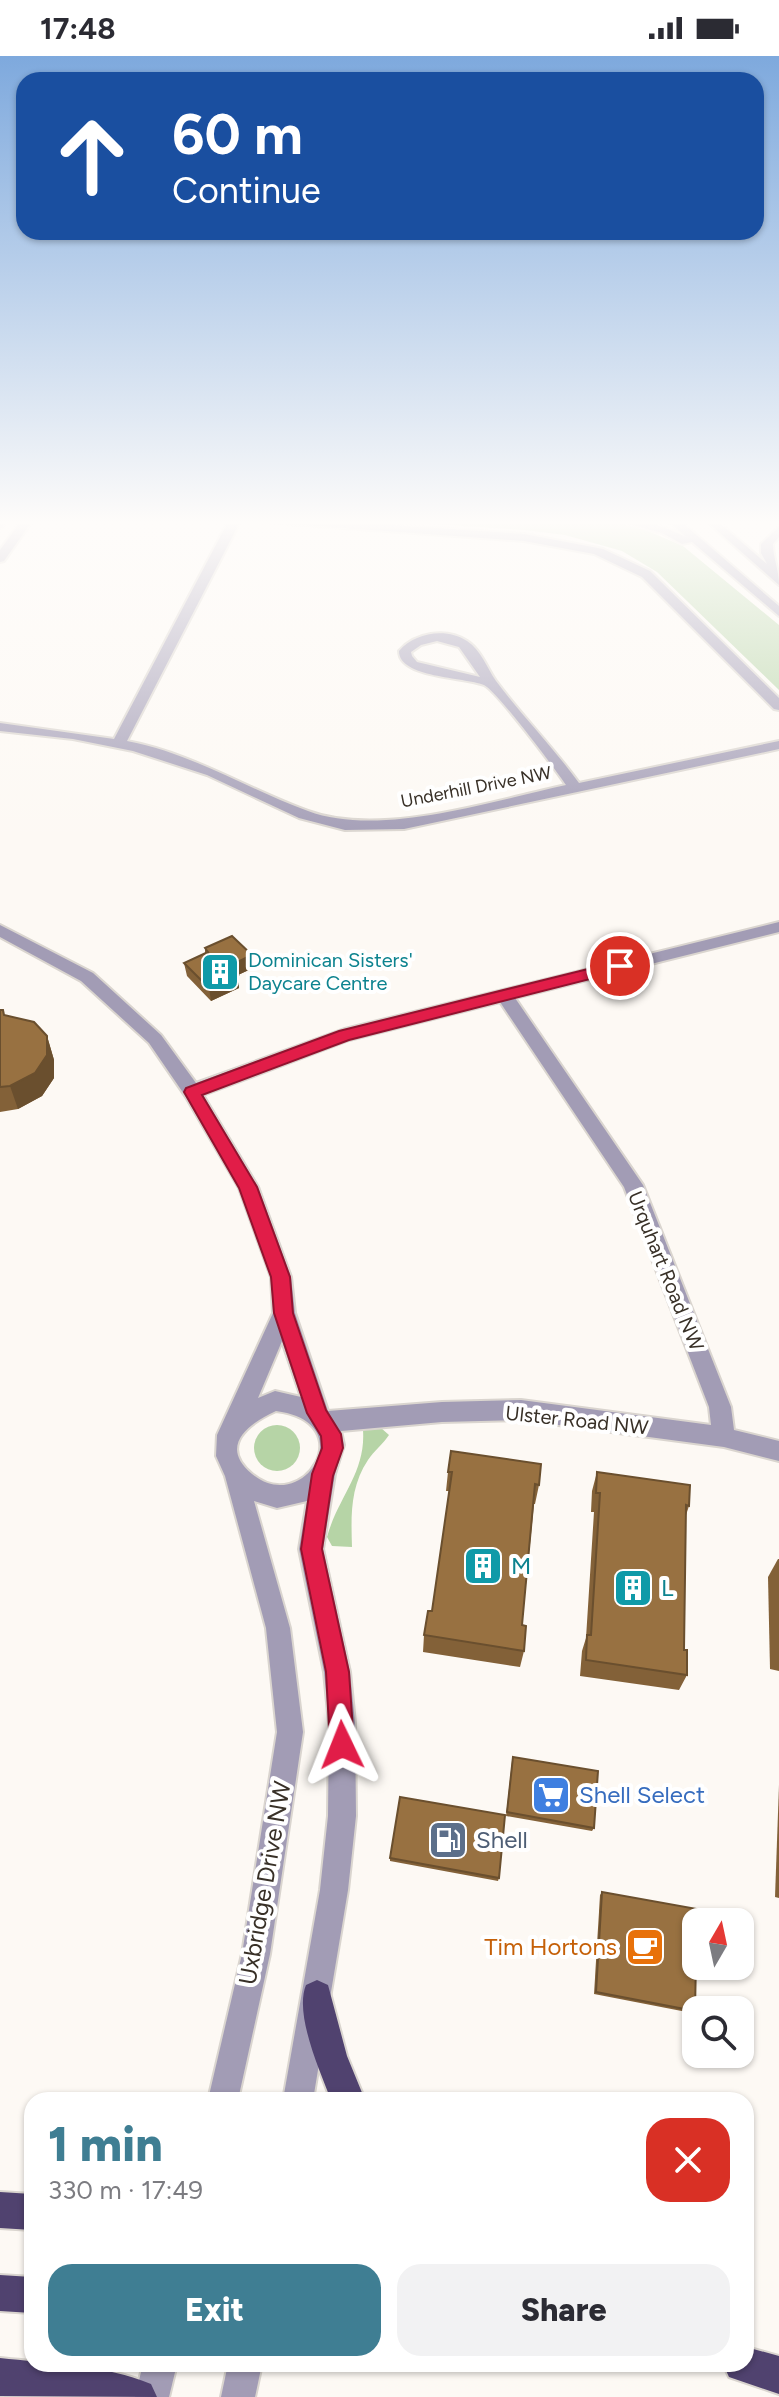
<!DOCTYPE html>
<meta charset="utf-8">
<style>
:root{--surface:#fff;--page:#f2f2f3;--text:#2b2b33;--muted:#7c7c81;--accent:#3f7e93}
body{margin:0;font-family:Figtree,sans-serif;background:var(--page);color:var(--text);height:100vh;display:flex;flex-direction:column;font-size:30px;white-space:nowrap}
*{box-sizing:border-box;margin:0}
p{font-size:26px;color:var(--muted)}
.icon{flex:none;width:44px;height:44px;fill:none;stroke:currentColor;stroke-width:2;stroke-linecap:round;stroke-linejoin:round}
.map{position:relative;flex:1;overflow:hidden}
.drawer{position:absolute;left:24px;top:2036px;width:730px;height:280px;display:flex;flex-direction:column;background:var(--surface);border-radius:24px;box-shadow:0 2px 6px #0004}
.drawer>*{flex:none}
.top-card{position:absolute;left:16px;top:16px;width:748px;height:168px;border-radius:24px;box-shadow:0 2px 6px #0004;background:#1a4fa0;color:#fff;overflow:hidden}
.needle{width:52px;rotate:9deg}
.tools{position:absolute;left:682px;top:1852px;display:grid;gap:16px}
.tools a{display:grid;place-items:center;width:72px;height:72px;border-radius:16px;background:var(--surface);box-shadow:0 2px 6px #0004;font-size:40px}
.pin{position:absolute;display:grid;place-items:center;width:68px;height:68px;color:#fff;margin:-34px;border:4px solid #fff;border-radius:50%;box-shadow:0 2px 8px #0007}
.me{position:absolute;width:88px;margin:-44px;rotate:358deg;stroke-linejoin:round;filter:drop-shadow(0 0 6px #0008)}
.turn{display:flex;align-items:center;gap:28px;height:168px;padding:0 24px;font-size:36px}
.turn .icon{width:104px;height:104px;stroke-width:2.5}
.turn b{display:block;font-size:56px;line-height:68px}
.round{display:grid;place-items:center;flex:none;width:84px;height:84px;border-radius:24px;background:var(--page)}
.head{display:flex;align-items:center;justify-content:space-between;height:136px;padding:0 24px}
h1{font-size:48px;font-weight:800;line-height:60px;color:var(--accent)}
.cta{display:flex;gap:16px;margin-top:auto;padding:16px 24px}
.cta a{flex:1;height:92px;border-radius:24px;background:var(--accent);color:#fff;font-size:32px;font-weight:800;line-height:92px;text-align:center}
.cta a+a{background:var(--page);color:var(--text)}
.status{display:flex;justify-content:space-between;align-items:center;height:56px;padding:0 40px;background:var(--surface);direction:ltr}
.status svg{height:22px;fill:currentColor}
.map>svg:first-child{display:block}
.green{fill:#b6d4a6}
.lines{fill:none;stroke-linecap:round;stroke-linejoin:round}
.minor-casing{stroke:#dad5cf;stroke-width:4}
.tertiary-casing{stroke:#dad5cf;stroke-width:4}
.trunk-casing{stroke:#dad5cf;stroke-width:4}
.minor{fill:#a29cb5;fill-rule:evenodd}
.tertiary{fill:#a29cb5;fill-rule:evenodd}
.trunk{fill:#50426f;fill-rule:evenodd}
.wall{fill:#836138}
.shaded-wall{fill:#6a4f2e}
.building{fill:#987141;stroke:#6a4f2e;stroke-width:2}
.route{fill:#e11d48;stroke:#92132f;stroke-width:2}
.labels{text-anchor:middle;stroke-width:8;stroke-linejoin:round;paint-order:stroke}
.far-street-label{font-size:18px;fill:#383027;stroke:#fff}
.culture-label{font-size:20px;fill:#0d838f;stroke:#fff;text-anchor:start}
.street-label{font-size:20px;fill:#383027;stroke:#fff}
.near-culture-label{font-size:24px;fill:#0d838f;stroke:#fff;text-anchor:start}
.near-shop-label{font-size:24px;fill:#366cbe;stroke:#fff;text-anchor:start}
.near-service-label{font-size:24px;fill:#4e5e75;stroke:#fff;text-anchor:start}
.near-street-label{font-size:24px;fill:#383027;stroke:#fff}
.near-food-label{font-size:24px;fill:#c56008;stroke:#fff;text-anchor:end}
</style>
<div class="status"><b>17:48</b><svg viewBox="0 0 49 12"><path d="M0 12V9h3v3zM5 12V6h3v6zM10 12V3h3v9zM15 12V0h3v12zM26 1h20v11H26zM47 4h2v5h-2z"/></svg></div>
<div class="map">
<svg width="779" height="2341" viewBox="0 0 779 2341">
<rect width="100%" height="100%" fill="#fdf9f4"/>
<g class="green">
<path d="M 367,464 L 603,464 L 627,466 L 683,490 L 779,569 L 779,634 L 657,516 L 622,495 L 565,479 L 525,474 Z"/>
<circle cx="277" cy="1392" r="23"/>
<path d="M 366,1370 L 381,1372 L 389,1379 C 383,1388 374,1395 368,1404 C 350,1431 351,1460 352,1491 L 332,1490 L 327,1481 C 338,1441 366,1417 363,1374 Z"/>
</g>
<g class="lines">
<g class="minor-casing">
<g id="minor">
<path d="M 0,464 L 10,464 L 0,472 Z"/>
<path d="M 22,464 L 33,464 L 4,505 L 0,506 L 0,494 Z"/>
<path d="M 229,464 L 241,464 L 127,685 C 192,697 247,733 308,755 C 380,782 492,745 566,729 C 555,713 497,635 484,629 C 464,621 399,622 399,595 C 414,577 446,571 467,585 C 481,594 487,612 496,625 C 522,660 553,691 579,727 L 779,685 L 779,693 L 404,773 L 345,774 L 299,762 L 207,719 L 133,695 L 73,683 L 0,675 L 0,667 L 114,683 ZM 437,585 L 459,591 L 480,621 L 417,606 L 412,600 L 411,596 L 421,589 Z"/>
<path d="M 269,464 L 317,464 L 524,478 L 603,493 L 650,515 L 779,642 L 779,654 L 774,653 L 642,521 L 594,498 L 524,485 L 275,467 Z"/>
<path d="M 779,866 L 779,876 L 515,942 L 643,1129 L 731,1351 L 734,1374 L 779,1385 L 779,1405 L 724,1391 L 521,1364 L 442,1366 L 341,1375 L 344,1389 L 335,1418 L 323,1493 L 350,1616 L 355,1667 L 356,1760 L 348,1834 L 313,2044 L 283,2044 L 320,1834 L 328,1760 L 329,1667 L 324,1616 L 299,1493 L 307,1445 L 277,1452 L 254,1445 L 290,1572 L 303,1676 L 270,1898 L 238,2044 L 208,2044 L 242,1898 L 277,1676 L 266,1572 L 225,1420 L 216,1400 L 217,1379 L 273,1257 L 271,1221 L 239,1132 L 186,1041 L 149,987 L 81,925 L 0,881 L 0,869 L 93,917 L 161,979 L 196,1027 L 345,973 ZM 500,946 L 624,1131 L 709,1351 L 711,1369 L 521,1344 L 442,1346 L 328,1355 L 295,1257 L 291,1221 L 258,1131 L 203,1039 L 349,984 ZM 282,1285 L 301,1341 L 275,1335 L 258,1342 ZM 276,1355 C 363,1366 303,1461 252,1418 C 218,1390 249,1367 276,1355 Z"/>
</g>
</g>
<g class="tertiary-casing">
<g id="tertiary">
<path d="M 615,464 C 639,462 665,470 686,481 L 667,464 L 679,464 L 779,550 L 779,560 L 692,486 L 682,488 L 662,477 Z"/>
<path d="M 705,464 L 716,464 L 767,508 L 761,497 L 761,488 L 779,471 L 779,481 L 773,488 C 773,502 779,513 779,529 Z"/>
<path d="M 143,2308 L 177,2308 L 169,2341 L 135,2341 Z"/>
<path d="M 228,2308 L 262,2308 L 255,2341 L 221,2341 Z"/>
</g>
</g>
<g class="trunk-casing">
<g id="trunk">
<path d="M 317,1924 L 328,1929 L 347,2000 L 365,2044 L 331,2044 C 320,2015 294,1958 306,1929 Z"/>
<path d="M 0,2136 L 32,2138 L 32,2174 L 0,2172 Z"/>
<path d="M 0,2219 L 32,2221 L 32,2257 L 0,2255 Z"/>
<path d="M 746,2291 L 779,2300 L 779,2338 L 729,2321 L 723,2308 L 746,2308 Z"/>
<path d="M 0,2302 C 46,2307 107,2309 151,2328 L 157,2341 L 0,2340 Z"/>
</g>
</g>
<use href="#minor" class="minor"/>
<use href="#tertiary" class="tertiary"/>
<use href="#trunk" class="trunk"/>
</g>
<g class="wall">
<path d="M 205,892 L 253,912 L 238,919 L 239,932 L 211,945 L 187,920 L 184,907 L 205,897 Z"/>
<path d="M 0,954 L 5,959 L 47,980 L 54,1004 L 54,1022 L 42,1040 L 18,1053 L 0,1056 Z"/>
<path d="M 448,1416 L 539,1429 L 535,1448 L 534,1448 L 522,1569 L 524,1595 L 520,1611 L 423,1596 L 424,1579 L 432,1555 L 449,1435 L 446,1435 Z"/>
<path d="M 597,1416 L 689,1450 L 686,1459 L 684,1594 L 687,1619 L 679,1634 L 580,1620 L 582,1595 L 586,1582 L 594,1456 L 591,1456 L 592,1435 Z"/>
<path d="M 778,1503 L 779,1503 L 779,1615 L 770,1613 L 768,1521 Z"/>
<path d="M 512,1705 L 594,1772 L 592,1775 L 506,1760 Z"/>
<path d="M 779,1729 L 779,1842 L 775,1841 Z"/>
<path d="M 390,1802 L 499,1822 L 498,1825 L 390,1805 Z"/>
<path d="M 602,1836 L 695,1955 L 692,1957 L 594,1938 L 600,1839 Z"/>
</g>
<g class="shaded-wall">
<path d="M 252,899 L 253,912 L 238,919 L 239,932 L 211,945 L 209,932 L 229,910 Z"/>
<path d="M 47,980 L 54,1004 L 54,1022 L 42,1040 L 18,1053 L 10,1030 Z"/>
</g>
<g class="building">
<path d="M 232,880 L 252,899 L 229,910 L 238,919 L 209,932 L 184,907 L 208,896 L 205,892 Z"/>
<path d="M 0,954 L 3,954 L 4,959 L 34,966 L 47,980 L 47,999 L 35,1017 L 10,1030 L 0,1031 Z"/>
<path d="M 451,1395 L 541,1408 L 539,1429 L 535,1428 L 522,1569 L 526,1570 L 524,1595 L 424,1579 L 428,1555 L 432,1555 L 452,1416 L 448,1416 Z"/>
<path d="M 597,1416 L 690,1429 L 689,1450 L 686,1449 L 684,1594 L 687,1594 L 687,1619 L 586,1604 L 587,1579 L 591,1579 L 600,1437 L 596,1437 Z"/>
<path d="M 513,1701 L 598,1715 L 594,1772 L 507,1756 Z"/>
<path d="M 400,1741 L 505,1759 L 499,1822 L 390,1802 Z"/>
<path d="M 602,1836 L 697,1853 L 695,1955 L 596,1936 Z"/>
</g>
<linearGradient id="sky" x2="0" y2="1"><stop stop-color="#7ea9dd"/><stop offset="0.59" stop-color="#fefcfa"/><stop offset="1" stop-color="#fefcfa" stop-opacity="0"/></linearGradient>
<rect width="779" height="791" fill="url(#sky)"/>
<path class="route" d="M 620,905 L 628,910 L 626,914 L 349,984 L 202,1039 L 257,1131 L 290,1221 L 293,1257 L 326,1354 L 341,1378 L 343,1392 L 333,1420 L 322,1493 L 349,1616 L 354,1689 L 350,1697 L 342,1701 L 333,1697 L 330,1689 L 326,1616 L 301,1493 L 312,1418 L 322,1392 L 321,1380 L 307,1357 L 274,1257 L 271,1221 L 239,1132 L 184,1036 L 186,1032 L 339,975 Z"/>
<defs>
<g id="building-square" transform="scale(2)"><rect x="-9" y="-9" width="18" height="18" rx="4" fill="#0f9aa8" stroke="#fff"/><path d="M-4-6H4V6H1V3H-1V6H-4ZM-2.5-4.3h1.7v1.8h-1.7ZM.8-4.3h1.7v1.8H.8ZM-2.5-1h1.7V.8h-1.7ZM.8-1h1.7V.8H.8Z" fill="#fff"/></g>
<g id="supermarket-square" transform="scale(2)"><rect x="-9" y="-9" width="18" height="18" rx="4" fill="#3f7fe0" stroke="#fff"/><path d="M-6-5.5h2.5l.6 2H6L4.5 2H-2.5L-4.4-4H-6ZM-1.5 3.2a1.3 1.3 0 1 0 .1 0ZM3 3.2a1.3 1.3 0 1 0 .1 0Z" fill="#fff"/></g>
<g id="fuel-square" transform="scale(2)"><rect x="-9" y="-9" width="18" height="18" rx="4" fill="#5c6f8a" stroke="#fff"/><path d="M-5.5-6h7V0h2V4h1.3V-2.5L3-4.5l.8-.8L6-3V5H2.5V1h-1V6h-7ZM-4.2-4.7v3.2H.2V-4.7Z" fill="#fff"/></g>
<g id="cafe-square" transform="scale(2)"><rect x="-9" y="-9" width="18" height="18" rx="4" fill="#e8710a" stroke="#fff"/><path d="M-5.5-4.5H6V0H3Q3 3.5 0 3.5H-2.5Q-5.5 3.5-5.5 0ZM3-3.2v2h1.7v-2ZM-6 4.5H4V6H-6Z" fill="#fff"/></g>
</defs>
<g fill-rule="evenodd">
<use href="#building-square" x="220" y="916"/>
<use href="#building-square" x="483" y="1510"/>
<use href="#building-square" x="633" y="1532"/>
<use href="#supermarket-square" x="551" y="1739"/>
<use href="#fuel-square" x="448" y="1784"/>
<use href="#cafe-square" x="645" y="1891"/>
</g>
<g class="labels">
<g class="far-street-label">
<text transform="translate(476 731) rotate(-11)" y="6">Underhill Drive NW</text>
</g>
<g class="culture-label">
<text x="248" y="911">Dominican Sisters'<tspan x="248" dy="23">Daycare Centre</tspan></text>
</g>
<g class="street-label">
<text transform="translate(666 1215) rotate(68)" y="7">Urquhart Road NW</text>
<text transform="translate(577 1364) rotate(6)" y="7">Ulster Road NW</text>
</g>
<g class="near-culture-label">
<text x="511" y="1518">M</text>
<text x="661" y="1540">L</text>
</g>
<g class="near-shop-label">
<text x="579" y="1747">Shell Select</text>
</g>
<g class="near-service-label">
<text x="476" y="1792">Shell</text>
</g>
<g class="near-street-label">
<text transform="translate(265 1827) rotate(-80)" y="8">Uxbridge Drive NW</text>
</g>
<g class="near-food-label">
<text x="617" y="1899">Tim Hortons</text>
</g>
</g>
</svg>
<div class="tools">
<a><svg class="needle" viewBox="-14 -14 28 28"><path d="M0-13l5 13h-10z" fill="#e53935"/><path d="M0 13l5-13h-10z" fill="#7c7c81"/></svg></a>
<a><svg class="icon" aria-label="search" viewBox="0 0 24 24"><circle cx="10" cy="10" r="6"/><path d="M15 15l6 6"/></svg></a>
</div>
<div class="pin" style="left:620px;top:910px;background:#d93025"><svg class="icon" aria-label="arrive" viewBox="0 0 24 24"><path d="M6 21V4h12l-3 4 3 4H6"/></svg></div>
<svg class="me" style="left:342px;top:1689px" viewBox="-20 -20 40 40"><path d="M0-17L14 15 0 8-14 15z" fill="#e11d48" stroke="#fff" stroke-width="4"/></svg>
<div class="top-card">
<div class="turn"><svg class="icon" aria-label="ahead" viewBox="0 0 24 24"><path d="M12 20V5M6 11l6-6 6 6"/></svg><div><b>60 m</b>Continue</div></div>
</div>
<section class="drawer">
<div class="head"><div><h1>1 min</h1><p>330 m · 17:49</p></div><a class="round" style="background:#d93025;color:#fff"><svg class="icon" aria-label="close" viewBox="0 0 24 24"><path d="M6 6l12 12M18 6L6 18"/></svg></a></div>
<div class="cta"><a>Exit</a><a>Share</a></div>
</section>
</div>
